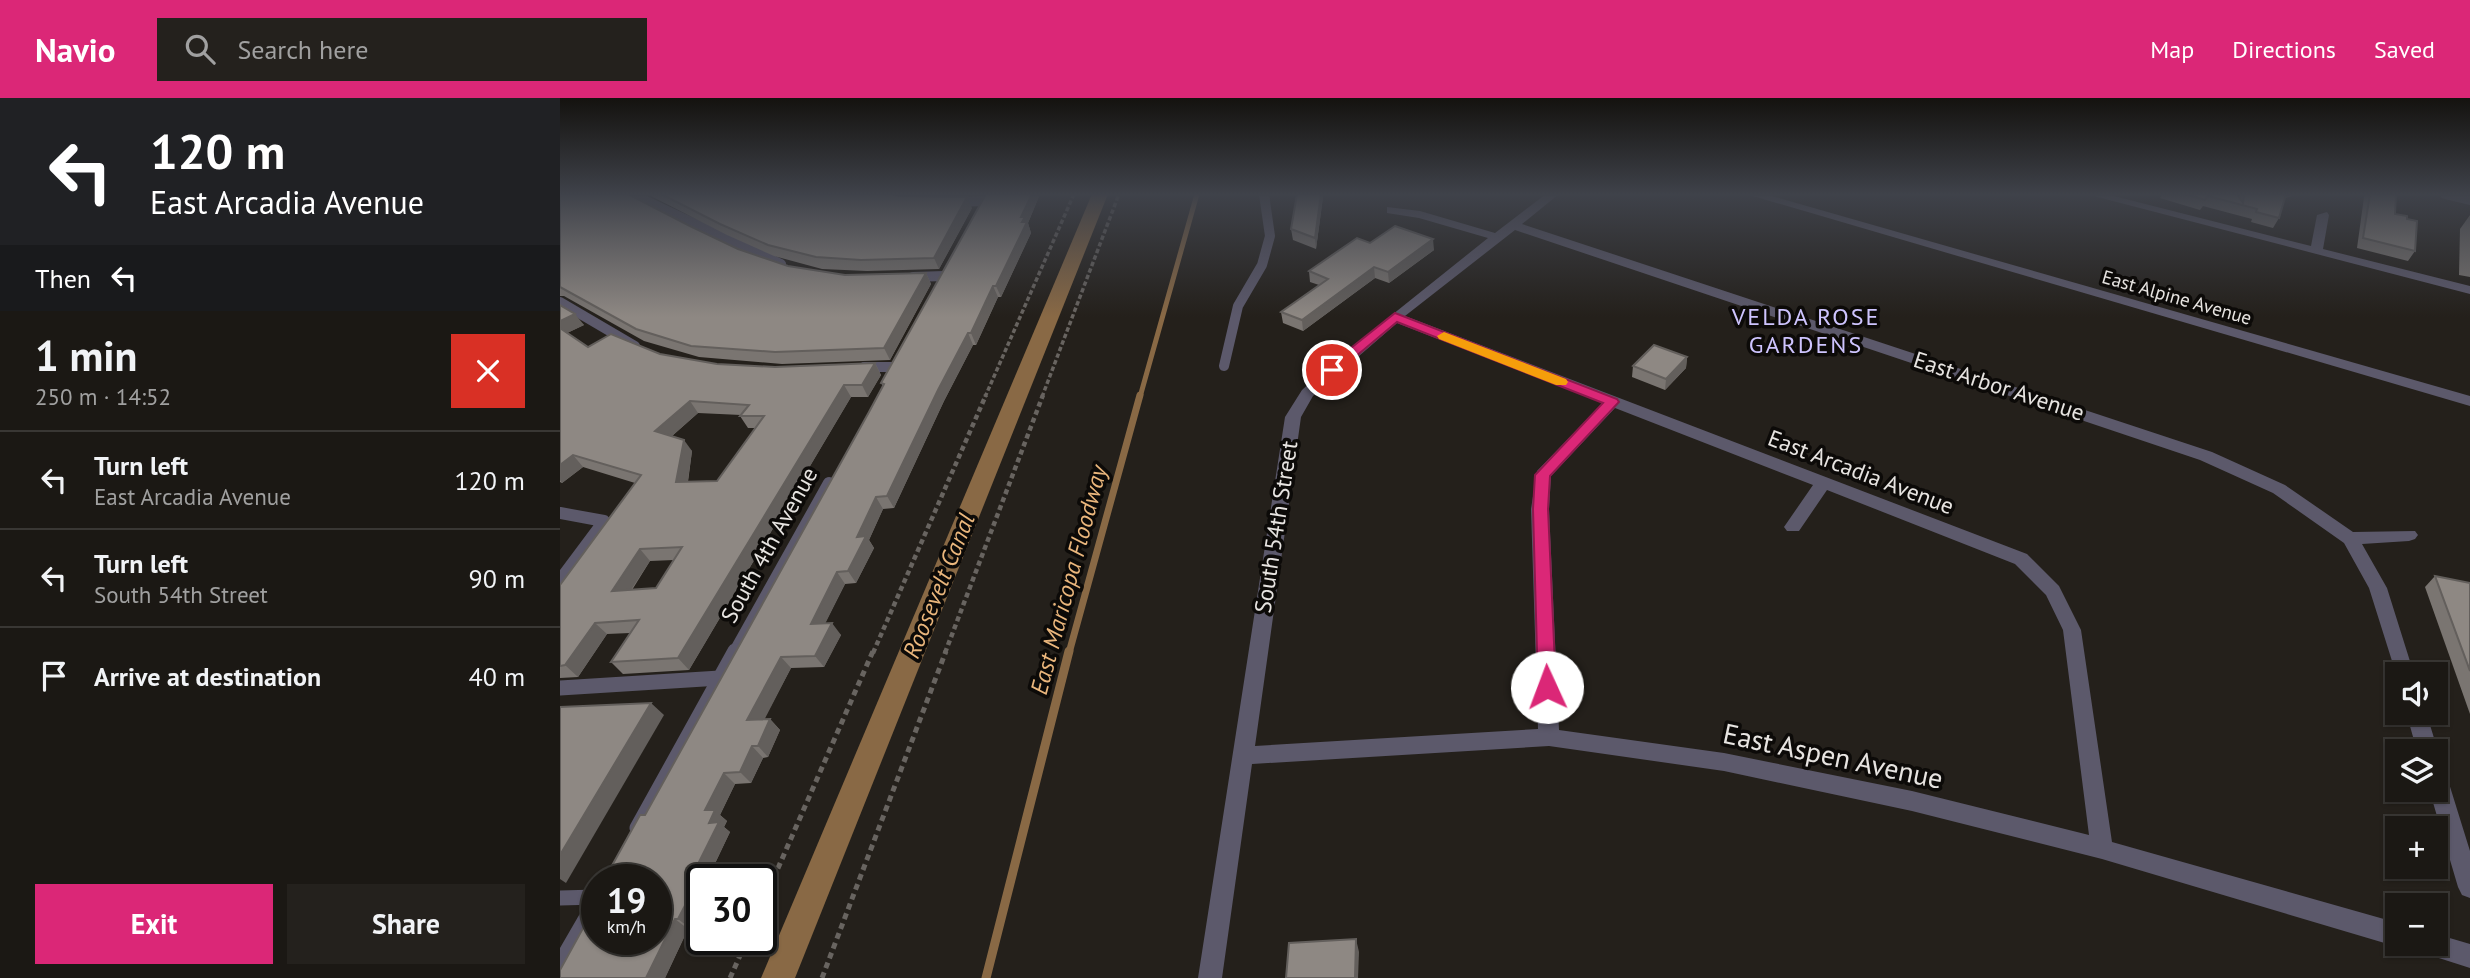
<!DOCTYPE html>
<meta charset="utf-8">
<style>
:root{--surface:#1b1814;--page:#24211d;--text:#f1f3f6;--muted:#a0a0a0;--line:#393734;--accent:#db2777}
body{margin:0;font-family:"PT Sans",sans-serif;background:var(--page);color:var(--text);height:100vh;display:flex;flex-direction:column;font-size:26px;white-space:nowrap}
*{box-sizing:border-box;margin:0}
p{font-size:23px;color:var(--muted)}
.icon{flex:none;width:38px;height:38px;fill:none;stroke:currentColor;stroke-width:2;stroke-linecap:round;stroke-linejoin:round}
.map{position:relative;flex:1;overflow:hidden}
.panel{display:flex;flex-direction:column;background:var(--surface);width:560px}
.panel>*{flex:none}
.banner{background:#202124;color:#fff;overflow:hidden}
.tools{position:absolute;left:1825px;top:564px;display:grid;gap:14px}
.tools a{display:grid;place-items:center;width:63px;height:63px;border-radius:0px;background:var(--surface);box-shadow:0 2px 5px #0004,0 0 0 2px var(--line);font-size:35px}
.speed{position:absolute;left:21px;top:766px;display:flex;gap:14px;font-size:35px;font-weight:700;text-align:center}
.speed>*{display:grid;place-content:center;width:91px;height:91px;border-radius:50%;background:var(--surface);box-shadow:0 2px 5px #0004,0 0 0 2px var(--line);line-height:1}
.speed small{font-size:18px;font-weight:400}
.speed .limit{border:4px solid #111;border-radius:10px;background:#fff;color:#111}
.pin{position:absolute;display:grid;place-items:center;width:60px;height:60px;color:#fff;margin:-30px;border:4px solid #fff;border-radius:50%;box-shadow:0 2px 7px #0007}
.me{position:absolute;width:77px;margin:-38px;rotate:358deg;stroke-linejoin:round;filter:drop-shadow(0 0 5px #0008)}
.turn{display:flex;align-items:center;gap:24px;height:147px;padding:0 35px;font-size:32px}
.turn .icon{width:91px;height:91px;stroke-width:2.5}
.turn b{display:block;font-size:49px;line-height:60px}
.then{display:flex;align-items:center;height:66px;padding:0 35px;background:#0003;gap:14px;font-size:26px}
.round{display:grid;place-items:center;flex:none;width:74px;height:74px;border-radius:0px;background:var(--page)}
.headline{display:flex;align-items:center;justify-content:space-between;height:119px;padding:0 35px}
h1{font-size:42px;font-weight:800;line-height:52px}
.cta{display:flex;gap:14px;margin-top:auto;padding:14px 35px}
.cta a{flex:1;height:80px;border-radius:0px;background:var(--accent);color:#fff;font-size:28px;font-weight:800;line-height:80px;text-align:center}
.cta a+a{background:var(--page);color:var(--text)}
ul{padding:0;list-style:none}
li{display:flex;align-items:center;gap:21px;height:98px;padding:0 35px;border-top:2px solid var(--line)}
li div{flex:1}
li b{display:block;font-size:26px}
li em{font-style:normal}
header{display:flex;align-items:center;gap:42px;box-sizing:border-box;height:98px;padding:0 35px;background:var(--accent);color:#fff}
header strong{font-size:33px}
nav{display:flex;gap:38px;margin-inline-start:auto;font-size:24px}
.search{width:490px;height:63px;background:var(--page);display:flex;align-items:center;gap:18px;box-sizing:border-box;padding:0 24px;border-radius:0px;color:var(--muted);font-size:26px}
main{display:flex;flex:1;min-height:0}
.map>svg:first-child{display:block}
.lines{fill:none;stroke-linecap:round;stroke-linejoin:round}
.stream-far2{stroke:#896945;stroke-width:5}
.stream-far1{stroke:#896945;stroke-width:7}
.stream{stroke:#896945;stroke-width:9}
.canal{fill:#896945;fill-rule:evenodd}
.path-far2{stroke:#686460;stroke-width:3.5;stroke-dasharray:4.5 2.5;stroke-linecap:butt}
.path-far1{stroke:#686460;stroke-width:4.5;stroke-dasharray:5 3.5;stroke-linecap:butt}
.path{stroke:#686460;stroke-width:5;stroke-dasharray:6 4.5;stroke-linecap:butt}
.service-far2{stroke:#5c596b;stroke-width:10}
.service-far1{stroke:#5c596b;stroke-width:12}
.service{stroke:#5c596b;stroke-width:15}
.minor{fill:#5c596b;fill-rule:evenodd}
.wall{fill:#7a7571;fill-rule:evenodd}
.shaded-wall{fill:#635f5c}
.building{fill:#8e8883;stroke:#635f5c;stroke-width:2;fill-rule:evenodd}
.route{fill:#db2777;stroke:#8e194d;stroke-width:2}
.slow{fill:#f59e0b}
.labels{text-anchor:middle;stroke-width:7;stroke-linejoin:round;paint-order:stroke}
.far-street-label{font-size:19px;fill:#e7e4e1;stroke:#0c0a08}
.street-label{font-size:23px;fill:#e7e4e1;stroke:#0c0a08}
.neighbourhood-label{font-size:24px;letter-spacing:2px;fill:#cec4fe;stroke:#0c0a08}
.water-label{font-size:24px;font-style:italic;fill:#eab67c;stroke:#0c0a08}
.near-street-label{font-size:28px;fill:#e7e4e1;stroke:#0c0a08}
</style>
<header>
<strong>Navio</strong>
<div class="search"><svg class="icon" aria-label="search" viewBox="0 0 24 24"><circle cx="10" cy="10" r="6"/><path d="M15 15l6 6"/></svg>Search here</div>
<nav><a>Map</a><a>Directions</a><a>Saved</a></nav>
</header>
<main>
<section class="panel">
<div class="banner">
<div class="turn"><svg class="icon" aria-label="left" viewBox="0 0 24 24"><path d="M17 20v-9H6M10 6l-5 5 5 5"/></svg><div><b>120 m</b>East Arcadia Avenue</div></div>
<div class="then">Then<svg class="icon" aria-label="left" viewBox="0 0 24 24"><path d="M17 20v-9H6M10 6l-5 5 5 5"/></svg></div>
</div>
<div class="headline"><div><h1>1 min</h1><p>250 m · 14:52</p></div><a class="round" style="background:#d93025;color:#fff"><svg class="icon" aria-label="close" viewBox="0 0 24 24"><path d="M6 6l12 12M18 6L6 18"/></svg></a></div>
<ul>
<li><svg class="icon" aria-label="left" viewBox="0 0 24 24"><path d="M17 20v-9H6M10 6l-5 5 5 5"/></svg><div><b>Turn left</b><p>East Arcadia Avenue</p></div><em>120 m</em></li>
<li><svg class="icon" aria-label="left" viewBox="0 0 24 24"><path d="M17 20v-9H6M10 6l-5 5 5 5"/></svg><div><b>Turn left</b><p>South 54th Street</p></div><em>90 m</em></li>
<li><svg class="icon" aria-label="arrive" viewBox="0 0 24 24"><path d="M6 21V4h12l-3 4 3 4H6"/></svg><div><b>Arrive at destination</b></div><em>40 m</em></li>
</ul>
<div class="cta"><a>Exit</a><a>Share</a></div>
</section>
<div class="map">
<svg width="1910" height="880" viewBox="0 0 1910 880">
<rect width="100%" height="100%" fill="#24201b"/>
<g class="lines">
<path class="stream-far2" d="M 580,299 L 637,96"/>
<path class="stream-far1" d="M 509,555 L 580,297"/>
<path class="stream" d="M 426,880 L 509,553"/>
<path class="canal" d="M 532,96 L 548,96 L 235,880 L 201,880 Z"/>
<g class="path-far2">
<path d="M 425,299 L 514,96"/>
<path d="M 482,299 L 559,96"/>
</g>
<g class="path-far1">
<path d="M 313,555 L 426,297"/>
<path d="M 385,555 L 483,297"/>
</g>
<g class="path">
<path d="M 201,809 L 313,553"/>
<path d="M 170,880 L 187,842"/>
<path d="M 262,880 L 386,553"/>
</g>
<g class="service-far2">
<path d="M 71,96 L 221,166"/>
<path d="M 1885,96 L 1910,102"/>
<path d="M 393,104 L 424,103"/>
<path d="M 353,179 L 384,178"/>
<path d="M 0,204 L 75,248"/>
<path d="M 664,268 L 678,208 L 702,167 L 710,138 L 704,96"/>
<path d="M 304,269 L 335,269"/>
</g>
<g class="service-far1">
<path d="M 0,415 L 44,423 L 0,482"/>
<path d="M 174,555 L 269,385"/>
</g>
<g class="service">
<path d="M 0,590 L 160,580"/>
<path d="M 77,730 L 175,553"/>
<path d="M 0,800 L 37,799"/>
<path d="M 0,865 L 37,801"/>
</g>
<g class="minor">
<path d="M 986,96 L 999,96 L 962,126 L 1652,354 L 1725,387 L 1793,434 L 1855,433 L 1858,437 L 1855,441 L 1849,443 L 1802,446 L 1827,490 L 1854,576 L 1838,576 L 1838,582 L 1809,490 L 1784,445 L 1713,395 L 1640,362 L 955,132 L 845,218 L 1467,456 L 1499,488 L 1521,532 L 1552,744 L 1838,825 L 1838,845 L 1846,845 L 1838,849 L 1542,761 L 1352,713 L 1164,673 L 989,648 L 692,666 L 662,880 L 638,880 L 725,319 L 742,292 L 767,269 L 928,140 L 859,120 L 827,115 L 827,109 L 860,113 L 935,135 ZM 837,225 L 1043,305 L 977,373 L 971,411 L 978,631 L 695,648 L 741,319 L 753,298 ZM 1055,310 L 1253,387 L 1224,429 L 1227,433 L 1239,433 L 1267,392 L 1455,466 L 1486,497 L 1503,532 L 1529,737 L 1352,693 L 1164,655 L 999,632 L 989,411 L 991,378 Z"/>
<path d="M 1186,96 L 1205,96 L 1910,298 L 1910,308 Z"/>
<path d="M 1526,96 L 1546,96 L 1751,148 L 1757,117 L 1767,114 L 1769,117 L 1763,151 L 1910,188 L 1910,196 Z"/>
<path d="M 1846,614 L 1866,614 L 1878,653 L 1876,658 L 1876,653 L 1857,653 Z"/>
<path d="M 1876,670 L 1884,672 L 1887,679 L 1910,753 L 1910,800 L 1902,797 L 1898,789 L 1869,691 L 1876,691 Z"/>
<path d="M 1876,836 L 1910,846 L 1910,870 L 1857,853 L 1853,845 L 1876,845 Z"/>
</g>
</g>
<g class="wall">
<path d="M 0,96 L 130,128 L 178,151 L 228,168 L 285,177 L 366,175 L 371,186 L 330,262 L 222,266 L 139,259 L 84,243 L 4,198 L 0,198 Z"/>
<path d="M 87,96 L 332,96 L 340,98 L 412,110 L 379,171 L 307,173 L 262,171 L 214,158 L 167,137 Z"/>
<path d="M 426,96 L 480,96 L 468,125 L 471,135 L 441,199 L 438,199 L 416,247 L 413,247 L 384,303 L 334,410 L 323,411 L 309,442 L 314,450 L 296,485 L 285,486 L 265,525 L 281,537 L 264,569 L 231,570 L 204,621 L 210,621 L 220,632 L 208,659 L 203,660 L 191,685 L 175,686 L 160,717 L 167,723 L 164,729 L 170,734 L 149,778 L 154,782 L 142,782 L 131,831 L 128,831 L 105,880 L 0,880 L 32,815 L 27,812 L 85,717 L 309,314 L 323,288 L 321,285 Z"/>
<path d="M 1602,96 L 1677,96 L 1680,100 L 1680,96 L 1739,96 L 1725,100 L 1719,120 L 1713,130 L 1691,124 L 1692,121 L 1643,108 L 1640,112 L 1600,100 Z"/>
<path d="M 1806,96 L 1836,96 L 1835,116 L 1847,121 L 1855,153 L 1848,163 L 1797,150 L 1804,99 Z"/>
<path d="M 763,99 L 756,151 L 733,142 L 731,131 Z"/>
<path d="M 1910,117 L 1910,179 L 1899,177 L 1900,131 Z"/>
<path d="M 810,145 L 874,152 L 829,185 L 815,180 L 743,233 L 723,225 L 721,214 L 759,187 L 750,184 L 749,173 Z"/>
<path d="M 0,207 L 24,227 L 7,235 L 28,249 L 100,256 L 157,266 L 215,269 L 315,265 L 321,277 L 308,299 L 291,299 L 129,572 L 63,576 L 51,564 L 70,535 L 47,536 L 18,579 L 0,580 L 0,487 L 75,385 L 23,369 L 2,385 L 0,384 ZM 138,315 L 181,317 L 180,318 L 188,330 L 196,330 L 157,383 L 128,384 L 132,353 L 112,338 ZM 114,462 L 96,490 L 72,492 L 90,463 Z"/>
<path d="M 1127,259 L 1126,270 L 1105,292 L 1072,279 L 1073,268 Z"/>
<path d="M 1875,478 L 1910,485 L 1910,616 L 1865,489 Z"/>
</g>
<g class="shaded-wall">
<path d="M 472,96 L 480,96 L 468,125 L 471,135 L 441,199 L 436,188 L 461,119 Z"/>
<path d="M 761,96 L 763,96 L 763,99 L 756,151 L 755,140 Z"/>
<path d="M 1725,96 L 1739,96 L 1722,100 Z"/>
<path d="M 407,99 L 412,110 L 379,171 L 374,160 Z"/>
<path d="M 873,141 L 874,152 L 829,185 L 828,174 Z"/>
<path d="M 814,169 L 815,180 L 743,233 L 742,222 Z"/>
<path d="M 366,175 L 371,186 L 330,262 L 324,250 Z"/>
<path d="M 433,188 L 438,199 L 416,247 L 411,235 Z"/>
<path d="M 15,216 L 24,227 L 3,237 L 0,233 L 0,223 Z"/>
<path d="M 408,235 L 413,247 L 384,303 L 334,410 L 327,398 L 378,292 Z"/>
<path d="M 1127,259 L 1126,270 L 1105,292 L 1106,281 Z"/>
<path d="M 315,265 L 321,277 L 308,299 L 302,287 Z"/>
<path d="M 284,287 L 291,299 L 129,572 L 118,560 Z"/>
<path d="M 130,303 L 138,315 L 104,345 L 95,333 Z"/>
<path d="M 124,342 L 132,353 L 126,396 L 116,384 Z"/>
<path d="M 13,357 L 23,369 L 2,385 L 0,382 L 0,367 Z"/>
<path d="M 316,399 L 323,411 L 309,442 L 314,450 L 296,485 L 288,473 L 297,439 Z"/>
<path d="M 80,451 L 90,463 L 63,504 L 52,493 Z"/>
<path d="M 277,474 L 285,486 L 259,538 L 251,526 Z"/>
<path d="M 35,525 L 47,536 L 18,579 L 5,567 Z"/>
<path d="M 272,525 L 281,537 L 264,569 L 255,558 Z"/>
<path d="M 221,559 L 231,570 L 198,634 L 187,622 Z"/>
<path d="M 91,605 L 104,617 L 6,785 L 0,781 L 0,757 Z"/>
<path d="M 210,621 L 220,632 L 208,659 L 198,648 Z"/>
<path d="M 192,648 L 203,660 L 191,685 L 180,674 Z"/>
<path d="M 164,675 L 175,686 L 160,717 L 167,723 L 164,729 L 170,734 L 149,778 L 154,782 L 142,782 L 142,810 L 131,831 L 118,821 L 134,774 L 149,725 L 145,712 Z"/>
<path d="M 115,821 L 128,831 L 105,880 L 86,880 Z"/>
<path d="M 796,841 L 799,854 L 798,880 L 795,880 Z"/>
</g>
<g class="building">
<path d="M 0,96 L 68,96 L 130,128 L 178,151 L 228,168 L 285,177 L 366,175 L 324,250 L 215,254 L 131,248 L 76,231 L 0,189 Z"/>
<path d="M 101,96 L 332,96 L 340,98 L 407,99 L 374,160 L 301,162 L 256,159 L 208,147 L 160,126 Z"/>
<path d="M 426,96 L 472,96 L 461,119 L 465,119 L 462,124 L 467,124 L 436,188 L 433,188 L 411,235 L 408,235 L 378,292 L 327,398 L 316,399 L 297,439 L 306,438 L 288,473 L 277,474 L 251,526 L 272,525 L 255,558 L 221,559 L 187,622 L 210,621 L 198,648 L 192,648 L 180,674 L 164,675 L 145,712 L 155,712 L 149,725 L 159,724 L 134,774 L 143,773 L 118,821 L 115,821 L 86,880 L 0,880 L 0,872 L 33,812 L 27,812 L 37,795 L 37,842 L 96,842 L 96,782 L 44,782 L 80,717 L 85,717 L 309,314 L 324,286 L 321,285 Z"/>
<path d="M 737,96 L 761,96 L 755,140 L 731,131 Z"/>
<path d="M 1625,96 L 1677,96 L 1683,105 L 1684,96 L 1726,96 L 1719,120 L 1696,114 L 1697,111 L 1648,98 L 1645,102 Z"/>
<path d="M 1810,96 L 1836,96 L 1835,116 L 1847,118 L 1847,121 L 1857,123 L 1855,153 L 1803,140 Z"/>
<path d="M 835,128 L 873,141 L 828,174 L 814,169 L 742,222 L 721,214 L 768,181 L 749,173 L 797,140 L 810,145 Z"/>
<path d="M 0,207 L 15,216 L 0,223 Z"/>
<path d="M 0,230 L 28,249 L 51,236 L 100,256 L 157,266 L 215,269 L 315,265 L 302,287 L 284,287 L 118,560 L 51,564 L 79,522 L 35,525 L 5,567 L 0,568 L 0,487 L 81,377 L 13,357 L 0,367 ZM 130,303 L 189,307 L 180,318 L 204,318 L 157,383 L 116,384 L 124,342 L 95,333 ZM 122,449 L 96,490 L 52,493 L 80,451 Z"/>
<path d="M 1094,247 L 1127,259 L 1106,281 L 1073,268 Z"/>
<path d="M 1875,478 L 1910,485 L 1910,573 Z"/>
<path d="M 91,605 L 0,757 L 0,609 Z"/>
<path d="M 796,841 L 795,880 L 726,880 L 729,845 Z"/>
</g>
<linearGradient id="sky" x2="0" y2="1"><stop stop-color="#14120f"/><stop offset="0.44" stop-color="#3f424a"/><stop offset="1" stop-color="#3f424a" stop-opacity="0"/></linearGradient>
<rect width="1910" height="219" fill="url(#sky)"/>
<path class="route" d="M 835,215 L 1057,301 L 1059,304 L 990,378 L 988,411 L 996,589 L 993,594 L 987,596 L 980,594 L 978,589 L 973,411 L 975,377 L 1043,305 L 837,224 L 776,275 L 767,275 L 767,269 Z"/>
<path class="slow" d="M 884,234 L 1006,281 L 1008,284 L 1006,287 L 996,287 L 879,241 L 877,238 Z"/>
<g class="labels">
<g class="far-street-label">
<text transform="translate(1617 199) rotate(16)" y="7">East Alpine Avenue</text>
</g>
<g class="street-label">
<text transform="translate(1439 288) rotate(18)" y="8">East Arbor Avenue</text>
<text transform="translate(1301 374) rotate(21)" y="8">East Arcadia Avenue</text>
<text transform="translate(716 429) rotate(-81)" y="8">South 54th Street</text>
<text transform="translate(209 447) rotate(-61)" y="8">South 4th Avenue</text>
</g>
<g class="neighbourhood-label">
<text x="1246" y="227">VELDA ROSE<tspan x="1246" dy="28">GARDENS</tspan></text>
</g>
<g class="water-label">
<text transform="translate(509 482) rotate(-75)" y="8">East Maricopa Floodway</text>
<text transform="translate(379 488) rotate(-68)" y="8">Roosevelt Canal</text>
</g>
<g class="near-street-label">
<text transform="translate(1273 658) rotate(12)" y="10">East Aspen Avenue</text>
</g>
</g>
</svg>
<div class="tools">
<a><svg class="icon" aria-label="sound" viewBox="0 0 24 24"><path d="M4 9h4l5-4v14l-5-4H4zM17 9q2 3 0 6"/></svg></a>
<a><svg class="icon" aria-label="layers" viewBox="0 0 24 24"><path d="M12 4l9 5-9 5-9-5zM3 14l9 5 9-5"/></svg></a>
<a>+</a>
<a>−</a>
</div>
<div class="speed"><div>19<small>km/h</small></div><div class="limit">30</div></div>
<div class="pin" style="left:772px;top:272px;background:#d93025"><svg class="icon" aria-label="arrive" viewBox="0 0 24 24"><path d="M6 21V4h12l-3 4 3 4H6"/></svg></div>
<svg class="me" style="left:987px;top:589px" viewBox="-20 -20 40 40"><circle r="19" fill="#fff"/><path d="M0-13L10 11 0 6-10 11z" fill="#db2777"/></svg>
</div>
</main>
